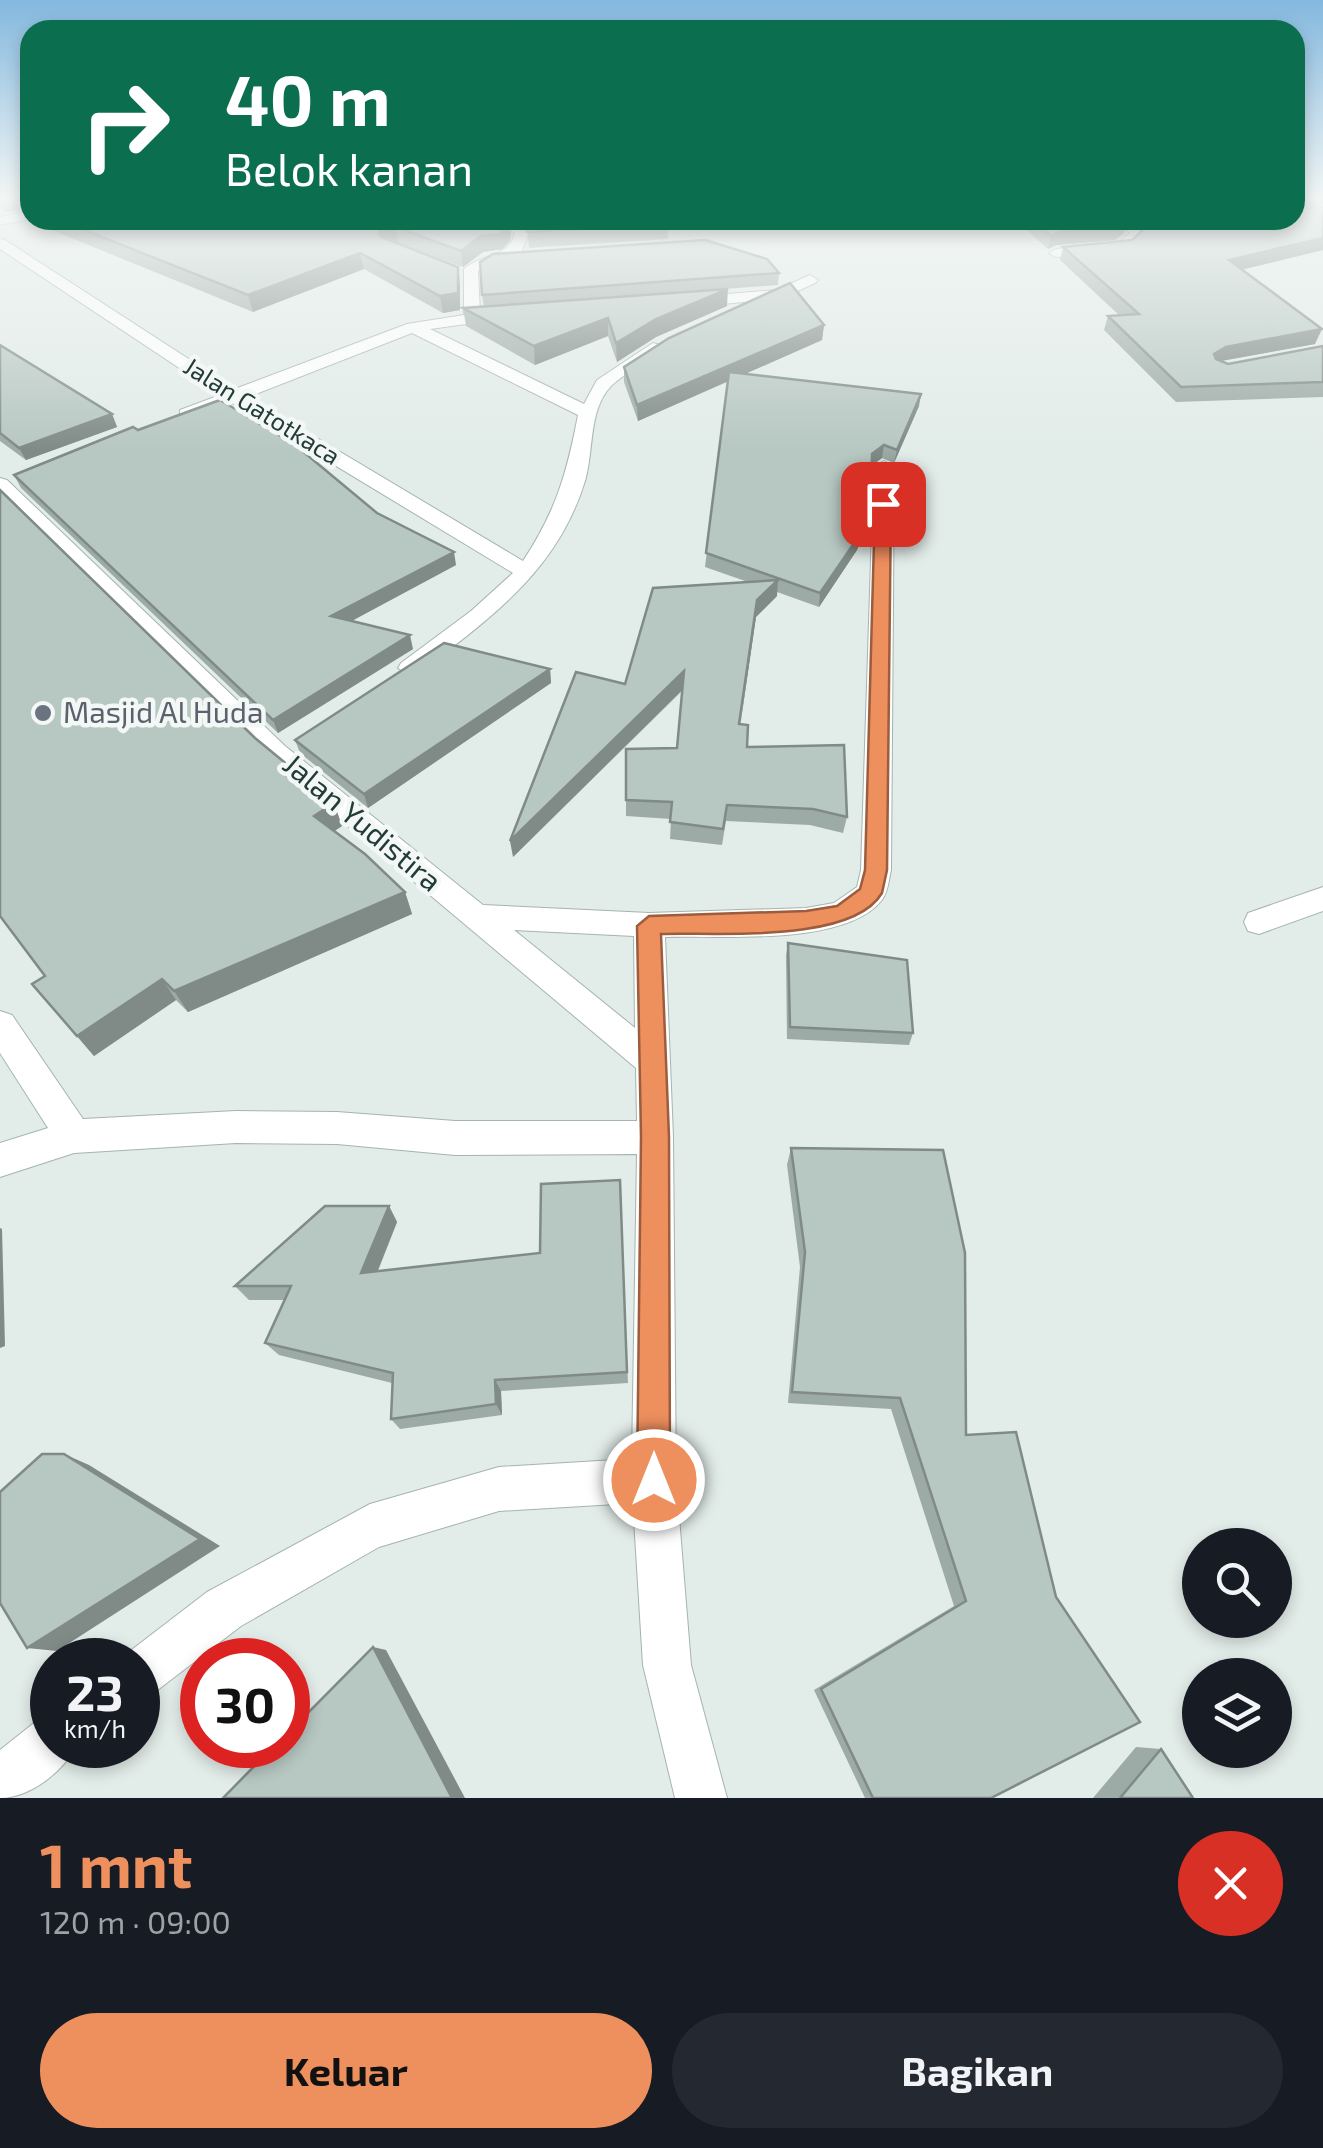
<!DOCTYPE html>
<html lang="id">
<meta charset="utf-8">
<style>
:root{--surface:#171b24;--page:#242831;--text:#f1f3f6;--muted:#9ea1a6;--accent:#ee8f5e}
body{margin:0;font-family:"Exo 2",sans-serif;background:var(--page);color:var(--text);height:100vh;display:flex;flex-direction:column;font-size:38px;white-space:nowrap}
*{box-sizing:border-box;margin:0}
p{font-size:32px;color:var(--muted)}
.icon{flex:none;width:55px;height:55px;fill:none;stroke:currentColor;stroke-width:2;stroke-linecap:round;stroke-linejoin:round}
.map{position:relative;height:1798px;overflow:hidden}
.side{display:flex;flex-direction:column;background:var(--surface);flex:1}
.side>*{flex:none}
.hud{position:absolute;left:20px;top:20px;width:1285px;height:210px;border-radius:30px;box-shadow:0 5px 15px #0003;background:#0b6e4f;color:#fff;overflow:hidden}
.controls{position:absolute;left:1182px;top:1528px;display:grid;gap:20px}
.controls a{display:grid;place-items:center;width:110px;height:110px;border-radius:50%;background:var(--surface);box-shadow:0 5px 15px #0003;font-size:50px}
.speed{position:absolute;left:30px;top:1638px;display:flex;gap:20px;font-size:50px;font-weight:700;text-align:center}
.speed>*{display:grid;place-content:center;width:130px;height:130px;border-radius:50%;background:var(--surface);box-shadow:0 5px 15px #0003;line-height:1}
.speed small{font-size:25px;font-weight:400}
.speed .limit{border:15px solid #d22;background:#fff;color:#111}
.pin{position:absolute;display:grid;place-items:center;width:85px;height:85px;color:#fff;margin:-42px;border-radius:20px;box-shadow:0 5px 15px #0006}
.me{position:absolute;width:110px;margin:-55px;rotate:0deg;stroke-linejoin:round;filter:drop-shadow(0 0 8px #0008)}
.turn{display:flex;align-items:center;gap:35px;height:210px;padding:0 40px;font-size:45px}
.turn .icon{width:130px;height:130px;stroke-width:2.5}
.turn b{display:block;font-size:70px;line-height:85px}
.round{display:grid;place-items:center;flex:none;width:105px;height:105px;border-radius:52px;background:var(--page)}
.overview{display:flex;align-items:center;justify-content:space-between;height:170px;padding:0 40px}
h1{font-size:60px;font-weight:700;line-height:75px;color:var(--accent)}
.cta{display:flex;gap:20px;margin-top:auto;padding:20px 40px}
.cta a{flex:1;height:115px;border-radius:60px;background:var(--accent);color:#111;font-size:40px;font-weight:700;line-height:115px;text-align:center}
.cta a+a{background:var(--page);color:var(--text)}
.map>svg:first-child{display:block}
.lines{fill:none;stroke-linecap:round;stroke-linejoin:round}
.minor-casing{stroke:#a5b4b0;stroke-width:2}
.minor{fill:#fff;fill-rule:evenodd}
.wall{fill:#9daba7}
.shaded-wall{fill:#808b88}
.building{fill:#b7c7c2;stroke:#808b88;stroke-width:2.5}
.route{fill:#ee8f5e;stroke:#9b5d3d;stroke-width:2.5}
.worship-dot{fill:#6b7280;stroke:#f3f8f6;stroke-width:4}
.labels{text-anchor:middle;stroke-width:9;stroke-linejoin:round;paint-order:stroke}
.far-street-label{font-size:25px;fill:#233c38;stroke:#f3f8f6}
.worship-label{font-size:30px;fill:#5b616d;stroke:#f3f8f6;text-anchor:start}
.street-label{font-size:30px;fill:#233c38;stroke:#f3f8f6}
</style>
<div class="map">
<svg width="1323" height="1798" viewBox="0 0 1323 1798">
<rect width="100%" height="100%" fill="#e2ece8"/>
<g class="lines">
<g class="minor-casing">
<g id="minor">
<path d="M 30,211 L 30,219 L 0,225 L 0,217 Z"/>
<path d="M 493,220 L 511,220 L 529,231 L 522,251 L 527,252 L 527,258 L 494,262 L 478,271 L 480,313 L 503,309 L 511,314 L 503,319 L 430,329 L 584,404 L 597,380 L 653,343 L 667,347 C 652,363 627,370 611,386 C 588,410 594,452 585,481 C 557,572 490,618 419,673 L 410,676 L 398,668 L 401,663 L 471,611 L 513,573 L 232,403 L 192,418 L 180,418 L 180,410 L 220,395 L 0,249 L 0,239 L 5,240 L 235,389 L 407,324 L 464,315 L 464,269 C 482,253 509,258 515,233 ZM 412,333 L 578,415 C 567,473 556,511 523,561 L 248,397 Z"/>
<path d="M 1118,220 L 1133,220 L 1145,233 L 1125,251 L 1056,257 L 1049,253 L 1056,249 L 1116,244 L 1130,233 Z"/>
<path d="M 810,275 L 818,280 L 815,283 L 761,308 L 755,306 L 755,301 L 689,307 L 681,302 L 689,297 L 777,290 Z"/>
<path d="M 884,461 L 894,467 L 891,870 C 889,879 888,892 882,900 C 845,947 721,935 665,937 L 673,1137 L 676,1480 L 691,1665 L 727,1798 L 675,1798 L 643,1665 L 633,1503 L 499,1511 L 379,1547 L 241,1626 L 155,1692 L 138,1699 L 138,1660 L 121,1658 L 207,1592 L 370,1504 L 499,1467 L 632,1459 L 637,1154 L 455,1155 L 337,1144 L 236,1143 L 74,1153 L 0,1177 L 0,1143 L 48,1128 L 0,1053 L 0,1011 L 12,1015 L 83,1119 L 236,1111 L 337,1112 L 455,1121 L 637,1121 L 636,1068 L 267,758 L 0,495 L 0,478 L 7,480 L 285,746 L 483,905 L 649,913 L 806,908 L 834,903 L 857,887 L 861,870 L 874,467 ZM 514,930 L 634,936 L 635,1028 Z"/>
<path d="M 1323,887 L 1323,911 L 1259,934 L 1248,931 L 1244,922 L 1248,913 Z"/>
<path d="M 52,1716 L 52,1745 L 76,1745 C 64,1772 29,1798 0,1798 L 0,1750 L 34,1723 Z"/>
</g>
</g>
<use href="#minor" class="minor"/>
</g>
<g class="wall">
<path d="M 0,198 L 30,198 L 30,218 L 26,209 L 7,212 L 0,209 Z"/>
<path d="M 1295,198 L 1323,198 L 1323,204 L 1304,210 L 1323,207 L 1323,250 L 1241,270 L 1315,344 L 1222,361 L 1228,364 L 1323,346 L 1323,397 L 1176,402 L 1104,330 L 1108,316 L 1120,316 L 1060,260 L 1063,247 L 1132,240 L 1145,228 L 1138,220 L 1295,220 Z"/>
<path d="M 31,220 L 509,220 L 511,235 L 509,242 L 502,249 L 483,252 L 463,267 L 397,243 L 460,284 L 460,310 L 443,313 L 364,269 L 253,312 L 32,222 Z"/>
<path d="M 519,220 L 657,220 L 668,224 L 668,239 L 529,248 L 527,224 Z"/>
<path d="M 1016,220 L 1128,220 L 1124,233 L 1115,240 L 1056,245 L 1048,249 Z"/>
<path d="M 779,273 L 778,285 L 604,298 L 727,306 L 656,337 L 617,362 L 608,336 L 535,365 L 466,326 L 463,308 L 484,307 L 482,295 Z"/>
<path d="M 824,325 L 822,340 L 745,374 L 919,406 L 894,463 L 882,458 L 872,465 L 868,522 L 857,550 L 819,607 L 777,592 L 777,596 L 756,617 L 740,724 L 747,747 L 847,817 L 843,833 L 810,825 L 726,821 L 722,845 L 670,839 L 671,819 L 626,816 L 626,800 L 677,748 L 683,690 L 513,857 L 625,684 L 748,582 L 705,567 L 728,381 L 638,421 L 624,382 L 624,367 Z"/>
<path d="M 0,345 L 112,414 L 117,427 L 26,460 L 0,441 Z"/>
<path d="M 138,430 L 377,513 L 456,565 L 351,621 L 413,649 L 278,733 L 21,488 L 14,475 Z"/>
<path d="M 550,669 L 551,683 L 368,808 L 300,753 L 295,740 Z"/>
<path d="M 255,738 L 334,803 L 342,826 L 334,831 L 405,892 L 412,914 L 188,1012 L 176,1000 L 94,1056 L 32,984 L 45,976 Z"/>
<path d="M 788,943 L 913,1033 L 909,1045 L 787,1039 L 786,955 Z"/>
<path d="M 791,1148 L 966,1435 L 991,1798 L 865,1798 L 814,1690 L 954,1606 L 891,1409 L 788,1403 L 800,1267 L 787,1165 Z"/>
<path d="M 620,1180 L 628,1383 L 501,1391 L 502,1415 L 400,1429 L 391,1419 L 392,1383 L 279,1355 L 265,1343 L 285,1300 L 249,1300 L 235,1286 L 389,1206 L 397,1222 L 378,1271 L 540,1253 Z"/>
<path d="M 1136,1747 L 1161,1749 L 1193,1798 L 1093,1798 Z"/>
</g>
<g class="shaded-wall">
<path d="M 0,198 L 28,198 L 25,207 L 26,209 L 7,212 Z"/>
<path d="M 1307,198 L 1323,198 L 1323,201 L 1322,203 L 1295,213 L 1295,203 Z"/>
<path d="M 509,220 L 511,235 L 509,242 L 502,249 L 483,252 L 463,267 L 461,251 L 481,236 Z"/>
<path d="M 1128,220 L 1124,233 L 1115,240 L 1056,245 L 1048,249 L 1051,236 L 1059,232 Z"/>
<path d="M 396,227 L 398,242 L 382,247 L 379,231 Z"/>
<path d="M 1323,238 L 1323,250 L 1223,274 L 1229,260 Z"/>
<path d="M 360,253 L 364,269 L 253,312 L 248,295 Z"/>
<path d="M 458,267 L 460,284 L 460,310 L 443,313 L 440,296 Z"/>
<path d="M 728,289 L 727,306 L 656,337 L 617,362 L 616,343 L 656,319 Z"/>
<path d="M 608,318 L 608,336 L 535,365 L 534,346 Z"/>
<path d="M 824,325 L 822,340 L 638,421 L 637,405 Z"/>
<path d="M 1322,329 L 1315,344 L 1220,361 L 1208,369 L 1214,354 L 1226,347 Z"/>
<path d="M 921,394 L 919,406 L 894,463 L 897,450 Z"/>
<path d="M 112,414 L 117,427 L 26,460 L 19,448 Z"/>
<path d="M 884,445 L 882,458 L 870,467 L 872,454 Z"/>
<path d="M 871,509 L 868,522 L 857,550 L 819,607 L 820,593 Z"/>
<path d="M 454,552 L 456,565 L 335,630 L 331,616 Z"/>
<path d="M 778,580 L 777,596 L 756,617 L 738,741 L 757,600 Z"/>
<path d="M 410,635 L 413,649 L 278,733 L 273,720 Z"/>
<path d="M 550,669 L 551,683 L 368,808 L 364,794 Z"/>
<path d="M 684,671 L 684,688 L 513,857 L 510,841 Z"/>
<path d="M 334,803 L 342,826 L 323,839 L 314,816 Z"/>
<path d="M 405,892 L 412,914 L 188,1012 L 174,991 Z"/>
<path d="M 162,979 L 176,1000 L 94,1056 L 77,1036 Z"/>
<path d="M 389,1206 L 397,1222 L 371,1287 L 361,1273 Z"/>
<path d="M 0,1228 L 2,1229 L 5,1346 L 0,1348 Z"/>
<path d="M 495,1380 L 501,1391 L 502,1415 L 496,1404 Z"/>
<path d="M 64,1454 L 89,1465 L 220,1546 L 57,1651 L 27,1648 Z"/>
<path d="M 373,1647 L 386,1650 L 465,1798 L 452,1798 Z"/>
</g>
<g class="building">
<path d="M 26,198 L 30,198 L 30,209 L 25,207 Z"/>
<path d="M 1323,207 L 1323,238 L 1229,260 L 1322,329 L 1226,347 L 1214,354 L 1216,359 L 1228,364 L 1323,346 L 1323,382 L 1181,387 L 1108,316 L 1139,314 L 1063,247 L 1132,240 L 1153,220 L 1295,220 L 1295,210 Z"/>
<path d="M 59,220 L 509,220 L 507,226 L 500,234 L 481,236 L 461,251 L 396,227 L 379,231 L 381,237 L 458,267 L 458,293 L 440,296 L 360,253 L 248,295 Z"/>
<path d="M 527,220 L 657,220 L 668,224 L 527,232 Z"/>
<path d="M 1033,220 L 1128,220 L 1119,227 L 1059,232 L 1051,236 Z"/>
<path d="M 705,240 L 767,259 L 779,273 L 482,295 L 480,262 L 493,254 Z"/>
<path d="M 790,283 L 824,325 L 637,405 L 624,367 L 669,338 Z"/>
<path d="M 728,289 L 656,319 L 616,343 L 608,318 L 534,346 L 463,308 Z"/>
<path d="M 0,345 L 112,414 L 19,448 L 0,433 Z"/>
<path d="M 729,372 L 921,394 L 897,450 L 884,445 L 872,454 L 871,509 L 859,536 L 820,593 L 706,553 Z"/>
<path d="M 220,400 L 294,444 L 377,513 L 454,552 L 331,616 L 410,635 L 273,720 L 14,475 L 133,427 L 138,430 Z"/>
<path d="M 0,490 L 255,738 L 334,803 L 314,816 L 365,854 L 405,892 L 174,991 L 162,979 L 77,1036 L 32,984 L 45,976 L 0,916 Z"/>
<path d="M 778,580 L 757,600 L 739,724 L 748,725 L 747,747 L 844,745 L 847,817 L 813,809 L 727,805 L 723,829 L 670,822 L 672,802 L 626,800 L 626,749 L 677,748 L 684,671 L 510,841 L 576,672 L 625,684 L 653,588 Z"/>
<path d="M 444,643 L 550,669 L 364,794 L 295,740 Z"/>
<path d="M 788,943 L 907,960 L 913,1033 L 790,1027 Z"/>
<path d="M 791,1148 L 943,1150 L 965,1253 L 966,1435 L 1016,1432 L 1056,1597 L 1140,1722 L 991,1798 L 873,1798 L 821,1689 L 966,1601 L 900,1398 L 792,1392 L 805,1252 Z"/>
<path d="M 620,1180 L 627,1372 L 495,1380 L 496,1404 L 391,1419 L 393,1373 L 265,1343 L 291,1286 L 235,1286 L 325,1206 L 389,1206 L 361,1273 L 540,1253 L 541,1184 Z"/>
<path d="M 42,1454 L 64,1454 L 200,1539 L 27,1648 L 0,1603 L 0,1492 Z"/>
<path d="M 373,1647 L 452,1798 L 223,1798 L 275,1745 L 288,1745 L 288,1733 Z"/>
<path d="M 1161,1749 L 1193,1798 L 1120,1798 Z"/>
</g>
<linearGradient id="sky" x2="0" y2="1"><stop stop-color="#83b8de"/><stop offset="0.44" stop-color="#f2f6f5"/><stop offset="1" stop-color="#f2f6f5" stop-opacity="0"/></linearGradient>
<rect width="1323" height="450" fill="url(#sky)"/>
<path class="route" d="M 883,499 L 891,504 L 887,870 L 882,893 C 852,944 715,932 661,934 L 669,1137 L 670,1480 L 666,1492 L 654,1496 L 642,1492 L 637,1480 L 641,1137 L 637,926 L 649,916 L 806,911 L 837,906 L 860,889 L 865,870 L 875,504 Z"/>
<circle class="worship-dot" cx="43" cy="713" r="10"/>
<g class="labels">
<g class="far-street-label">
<text transform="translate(262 411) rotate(32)" y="9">Jalan Gatotkaca</text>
</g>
<g class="worship-label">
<text x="63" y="723">Masjid Al Huda</text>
</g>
<g class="street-label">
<text transform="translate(362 823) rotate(40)" y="10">Jalan Yudistira</text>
</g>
</g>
</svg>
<div class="controls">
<a><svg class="icon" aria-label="search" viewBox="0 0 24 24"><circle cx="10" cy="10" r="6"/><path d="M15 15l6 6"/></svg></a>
<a><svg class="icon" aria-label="layers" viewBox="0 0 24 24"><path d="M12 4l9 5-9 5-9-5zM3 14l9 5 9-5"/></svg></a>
</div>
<div class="speed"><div>23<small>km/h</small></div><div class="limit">30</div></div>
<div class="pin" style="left:883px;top:504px;background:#d93025"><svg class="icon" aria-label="arrive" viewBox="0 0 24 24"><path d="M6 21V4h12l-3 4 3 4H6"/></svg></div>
<svg class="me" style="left:654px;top:1480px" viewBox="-20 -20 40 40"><circle r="17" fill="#ee8f5e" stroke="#fff" stroke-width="3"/><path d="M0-11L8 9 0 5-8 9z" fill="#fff"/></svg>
<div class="hud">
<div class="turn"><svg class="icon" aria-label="right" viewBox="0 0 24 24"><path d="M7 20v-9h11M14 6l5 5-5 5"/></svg><div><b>40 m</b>Belok kanan</div></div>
</div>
</div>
<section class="side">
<div class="overview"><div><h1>1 mnt</h1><p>120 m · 09:00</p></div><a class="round" style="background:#d93025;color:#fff"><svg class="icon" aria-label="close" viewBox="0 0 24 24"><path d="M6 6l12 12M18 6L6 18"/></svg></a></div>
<div class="cta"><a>Keluar</a><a>Bagikan</a></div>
</section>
